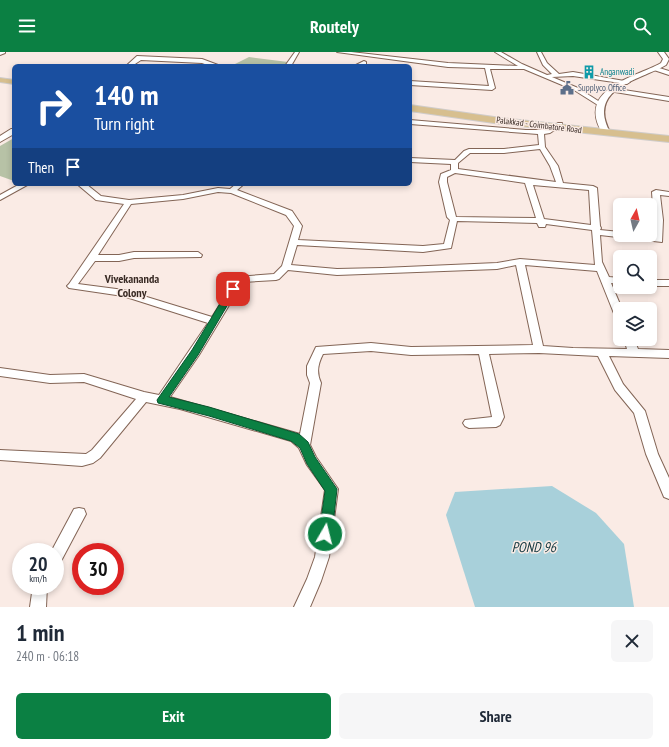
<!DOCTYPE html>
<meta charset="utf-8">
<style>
:root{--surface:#fff;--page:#f6f6f7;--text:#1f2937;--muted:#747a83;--accent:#0b8043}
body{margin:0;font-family:"PT Sans Narrow",sans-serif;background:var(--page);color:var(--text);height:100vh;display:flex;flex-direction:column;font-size:15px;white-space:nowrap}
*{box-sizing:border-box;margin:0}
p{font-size:13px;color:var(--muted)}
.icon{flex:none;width:22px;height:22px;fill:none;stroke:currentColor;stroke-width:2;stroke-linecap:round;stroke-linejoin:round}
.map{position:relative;height:555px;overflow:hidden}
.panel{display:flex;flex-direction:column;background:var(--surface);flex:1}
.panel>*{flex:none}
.hud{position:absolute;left:12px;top:12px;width:400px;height:122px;border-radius:6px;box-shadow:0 2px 6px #0003;background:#1a4fa0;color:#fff;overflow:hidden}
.needle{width:26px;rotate:8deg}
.buttons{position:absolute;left:613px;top:146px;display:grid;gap:8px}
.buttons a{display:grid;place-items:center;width:44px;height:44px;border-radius:6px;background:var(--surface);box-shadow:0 2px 6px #0003;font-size:20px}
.speed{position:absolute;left:12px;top:491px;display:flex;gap:8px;font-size:20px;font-weight:700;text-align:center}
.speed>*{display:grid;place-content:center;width:52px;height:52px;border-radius:50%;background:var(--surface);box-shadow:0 2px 6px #0003;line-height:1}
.speed small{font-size:10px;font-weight:400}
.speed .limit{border:6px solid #d22;background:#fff;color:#111}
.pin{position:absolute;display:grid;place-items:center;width:34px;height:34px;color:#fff;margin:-17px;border-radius:8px;box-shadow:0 2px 6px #0006}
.me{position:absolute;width:44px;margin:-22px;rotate:8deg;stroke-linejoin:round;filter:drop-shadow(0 0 3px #0008)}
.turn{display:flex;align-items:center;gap:14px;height:84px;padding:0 16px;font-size:18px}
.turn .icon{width:52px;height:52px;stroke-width:2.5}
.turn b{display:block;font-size:28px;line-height:34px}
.then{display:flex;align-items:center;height:38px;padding:0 16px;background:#0003;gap:8px;font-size:15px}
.round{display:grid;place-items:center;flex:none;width:42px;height:42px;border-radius:6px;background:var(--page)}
.headline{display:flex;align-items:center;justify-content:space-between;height:68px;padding:0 16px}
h1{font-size:24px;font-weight:600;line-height:30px}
.cta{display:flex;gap:8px;margin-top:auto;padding:8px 16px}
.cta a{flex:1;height:46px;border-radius:6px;background:var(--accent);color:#fff;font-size:16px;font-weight:600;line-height:46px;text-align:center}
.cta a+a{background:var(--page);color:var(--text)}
header{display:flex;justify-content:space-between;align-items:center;height:52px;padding:0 16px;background:var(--accent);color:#fff;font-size:18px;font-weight:600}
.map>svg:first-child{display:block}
.green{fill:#b7c2a6}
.water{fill:#a8d0da}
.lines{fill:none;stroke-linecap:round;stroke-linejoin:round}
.street-casing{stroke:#836556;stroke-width:2}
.secondary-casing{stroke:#836556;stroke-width:2}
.primary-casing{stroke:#cfccca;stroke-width:2}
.street{fill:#fff;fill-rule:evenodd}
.secondary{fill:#fff;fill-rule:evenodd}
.primary{fill:#d7bf8f;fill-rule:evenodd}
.route{fill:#0b8043;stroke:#07532c}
.labels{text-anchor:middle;stroke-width:3;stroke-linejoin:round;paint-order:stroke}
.far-culture-label{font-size:9px;fill:#0d838f;stroke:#faebe5;text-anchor:start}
.far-service-label{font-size:9px;fill:#4e5e75;stroke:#faebe5;text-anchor:start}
.far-street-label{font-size:9px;fill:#382a24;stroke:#faebe5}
.neighbourhood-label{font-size:12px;font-weight:bold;fill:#382a24;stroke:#faebe5}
.near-water-label{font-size:14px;font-style:italic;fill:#133840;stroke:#faebe5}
</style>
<header><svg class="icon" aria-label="menu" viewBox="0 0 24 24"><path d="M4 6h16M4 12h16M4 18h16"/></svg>Routely<svg class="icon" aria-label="search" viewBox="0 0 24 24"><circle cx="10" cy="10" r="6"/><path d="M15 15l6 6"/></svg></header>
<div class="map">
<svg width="669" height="555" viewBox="0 0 669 555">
<rect width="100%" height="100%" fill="#faebe5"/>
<g class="green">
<path d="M 249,5 L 288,10 L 285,14 L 231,14 Z"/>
<path d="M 14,86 L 14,129 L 0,124 L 0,94 Z"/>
</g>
<path class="water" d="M 552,434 L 596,461 L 624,492 L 634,555 L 475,555 L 446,463 L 455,440 Z"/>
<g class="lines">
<g class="street-casing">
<g id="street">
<path d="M 0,0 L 5,0 L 5,1 L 0,3 Z"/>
<path d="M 295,0 L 299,0 L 291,14 L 285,14 Z"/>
<path d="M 337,0 L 351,0 L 448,11 L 518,14 L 495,0 L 501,0 L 522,12 L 547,23 L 552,22 L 543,13 L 537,0 L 541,0 L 547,11 L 559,22 L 573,20 L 630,30 L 627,32 L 573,24 L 552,25 L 578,36 L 603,52 L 603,54 L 601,55 L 574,38 L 524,17 L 490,17 L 495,36 L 492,38 L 410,33 L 410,29 L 489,34 L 485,16 L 448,15 Z"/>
<path d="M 137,4 L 202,7 L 218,13 L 210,14 L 202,11 L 141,8 L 132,14 L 126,14 Z"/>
<path d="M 364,9 L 366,10 L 366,12 L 354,14 Z"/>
<path d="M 656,15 L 669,19 L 669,23 L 654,18 L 653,17 Z"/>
<path d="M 611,36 L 669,45 L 669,49 L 609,39 L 608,38 Z"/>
<path d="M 410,68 L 526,78 L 547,78 L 558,71 L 562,71 L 562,73 L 550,81 L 544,82 L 545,95 L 558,114 L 563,131 L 593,134 L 597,136 L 600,174 L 601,176 L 600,178 L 620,180 L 620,183 L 655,185 L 652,140 L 656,138 L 669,140 L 669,144 L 660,143 L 663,168 L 662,190 L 600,183 L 602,210 L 609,225 L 620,226 L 620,232 L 611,231 L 622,257 L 620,257 L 620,267 L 615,264 L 597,219 L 525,213 L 543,294 L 573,296 L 627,297 L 624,287 L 634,287 L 638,297 L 669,298 L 669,306 L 609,304 L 623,332 L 645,359 L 658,402 L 669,426 L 669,447 L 664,445 L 646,402 L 634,361 L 615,338 L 598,304 L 539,301 L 489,302 L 504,365 L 500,373 L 496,375 L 469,376 L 465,374 L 463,371 L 465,368 L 492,365 L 479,302 L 411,303 L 371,299 L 323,302 C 318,312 316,320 321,331 L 310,393 L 316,405 L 338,437 L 329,505 L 321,529 L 310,555 L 294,555 L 307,527 L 315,505 L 325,438 L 307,413 L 299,396 L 291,389 L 180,357 L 146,350 L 100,406 L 93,411 L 82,414 L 0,408 L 0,398 L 86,402 L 92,398 L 136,347 L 84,330 L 50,331 L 0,324 L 0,316 L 50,323 L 84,322 L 144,340 L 159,343 L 208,271 L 123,244 L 69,236 L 67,234 L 69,232 L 124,152 L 96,148 L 77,132 L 86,132 L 101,144 L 129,148 L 183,143 L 218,136 L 230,137 L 236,132 L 244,132 L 237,138 L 292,159 L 302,174 L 298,188 L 423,194 L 444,192 L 450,168 L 447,165 L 439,130 L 441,122 L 451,118 L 451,112 L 410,110 L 410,106 L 455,108 L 464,99 L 469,97 L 504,97 L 539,93 L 538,82 L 410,72 ZM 540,97 L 550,114 L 556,130 L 458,117 L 458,111 L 470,101 L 504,101 ZM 455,121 L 525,131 L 536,166 L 456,165 L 447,130 L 447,125 ZM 533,133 L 589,138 L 591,173 L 544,167 ZM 218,140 L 231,141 L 286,163 L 294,174 L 282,214 L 274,222 L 237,225 L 212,265 L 124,238 L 78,232 L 95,209 L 119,209 L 134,206 L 201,205 L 202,203 L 198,200 L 134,200 L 119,203 L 98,203 L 131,152 L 183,147 ZM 457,169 L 537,171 L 539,175 L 545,175 L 546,172 L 592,178 L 595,213 L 520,207 L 497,211 L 382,216 L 337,217 L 291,213 L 297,193 L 423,200 L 451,196 ZM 516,213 L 533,293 L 411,295 L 371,291 L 316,295 L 307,314 L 307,323 L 310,331 L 300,382 L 170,345 L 199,303 L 243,230 L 276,228 L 279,227 L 288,218 L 337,223 L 497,217 Z"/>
<path d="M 20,132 L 29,132 L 0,148 L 0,143 Z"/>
<rect x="650" y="228" width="19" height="6"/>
<path d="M 79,456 L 84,457 L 86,462 L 60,511 L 55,513 L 55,500 L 51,500 L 74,457 Z"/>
<path d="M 33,534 L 47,534 L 46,555 L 30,555 Z"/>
</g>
</g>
<g class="secondary-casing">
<g id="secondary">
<path d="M 658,0 L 664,0 L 669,7 L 666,13 C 638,29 587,36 610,80 L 606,82 L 603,82 C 575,37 634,26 661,11 L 663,7 Z"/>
<path d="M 11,77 L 14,77 L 14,82 L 0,90 L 0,84 Z"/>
</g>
</g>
<g class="primary-casing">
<g id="primary">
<path d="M 0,26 L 14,28 L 14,32 L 0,30 Z"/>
<path d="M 410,53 L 501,66 L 669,84 L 669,90 L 501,72 L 410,59 Z"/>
</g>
</g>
<use href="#street" class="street"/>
<use href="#secondary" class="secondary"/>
<use href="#primary" class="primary"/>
</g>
<path class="route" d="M 233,234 L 237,237 L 198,303 L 169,345 L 209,355 L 299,382 L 308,390 L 315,405 L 337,437 L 332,482 L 330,486 L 325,488 L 321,486 L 319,482 L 325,439 L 307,412 L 300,396 L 291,389 L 209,364 L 162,352 L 158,351 L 157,348 L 192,298 L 230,235 Z"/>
<defs>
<g id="building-bare" transform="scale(1.08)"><path d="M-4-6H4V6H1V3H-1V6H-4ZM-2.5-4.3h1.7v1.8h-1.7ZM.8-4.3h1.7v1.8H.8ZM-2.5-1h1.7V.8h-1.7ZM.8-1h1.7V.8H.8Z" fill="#0f9aa8" stroke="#faebe5" stroke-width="2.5" paint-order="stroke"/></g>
<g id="civic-bare" transform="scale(1.08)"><path d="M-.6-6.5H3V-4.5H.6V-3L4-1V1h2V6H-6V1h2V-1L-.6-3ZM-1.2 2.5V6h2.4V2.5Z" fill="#5c6f8a" stroke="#faebe5" stroke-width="2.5" paint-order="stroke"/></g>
</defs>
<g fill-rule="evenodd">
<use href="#building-bare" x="589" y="20"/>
<use href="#civic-bare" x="567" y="36"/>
</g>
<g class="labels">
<g class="far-culture-label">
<text x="600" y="23">Anganwadi</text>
</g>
<g class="far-service-label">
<text x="578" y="39">Supplyco Office</text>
</g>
<g class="far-street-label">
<text transform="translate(539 73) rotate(7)" y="3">Palakkad - Coimbatore Road</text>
</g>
<g class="neighbourhood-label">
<text x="132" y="231">Vivekananda<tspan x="132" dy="14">Colony</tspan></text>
</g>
<g class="near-water-label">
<text x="534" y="500">POND 96</text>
</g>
</g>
</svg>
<div class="buttons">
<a><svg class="needle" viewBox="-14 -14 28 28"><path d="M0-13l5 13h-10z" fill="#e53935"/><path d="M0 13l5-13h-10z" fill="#747a83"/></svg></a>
<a><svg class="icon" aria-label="search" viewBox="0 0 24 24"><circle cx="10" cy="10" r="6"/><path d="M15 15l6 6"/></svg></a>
<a><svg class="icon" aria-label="layers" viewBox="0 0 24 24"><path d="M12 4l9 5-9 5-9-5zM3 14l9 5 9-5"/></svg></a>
</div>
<div class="speed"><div>20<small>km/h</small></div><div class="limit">30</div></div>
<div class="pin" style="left:233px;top:237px;background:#d93025"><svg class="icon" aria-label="arrive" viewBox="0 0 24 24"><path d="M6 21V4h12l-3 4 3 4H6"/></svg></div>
<svg class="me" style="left:325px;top:482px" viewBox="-20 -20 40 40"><circle r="17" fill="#0b8043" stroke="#fff" stroke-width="3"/><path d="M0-11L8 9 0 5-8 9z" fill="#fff"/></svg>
<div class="hud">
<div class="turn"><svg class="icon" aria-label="right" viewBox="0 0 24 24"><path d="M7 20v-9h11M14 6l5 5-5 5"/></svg><div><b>140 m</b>Turn right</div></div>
<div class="then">Then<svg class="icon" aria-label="arrive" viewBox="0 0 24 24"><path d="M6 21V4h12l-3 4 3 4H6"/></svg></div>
</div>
</div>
<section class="panel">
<div class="headline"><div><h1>1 min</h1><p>240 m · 06:18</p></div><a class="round"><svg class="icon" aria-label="close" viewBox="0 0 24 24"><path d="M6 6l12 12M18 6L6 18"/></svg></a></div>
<div class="cta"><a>Exit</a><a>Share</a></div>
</section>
